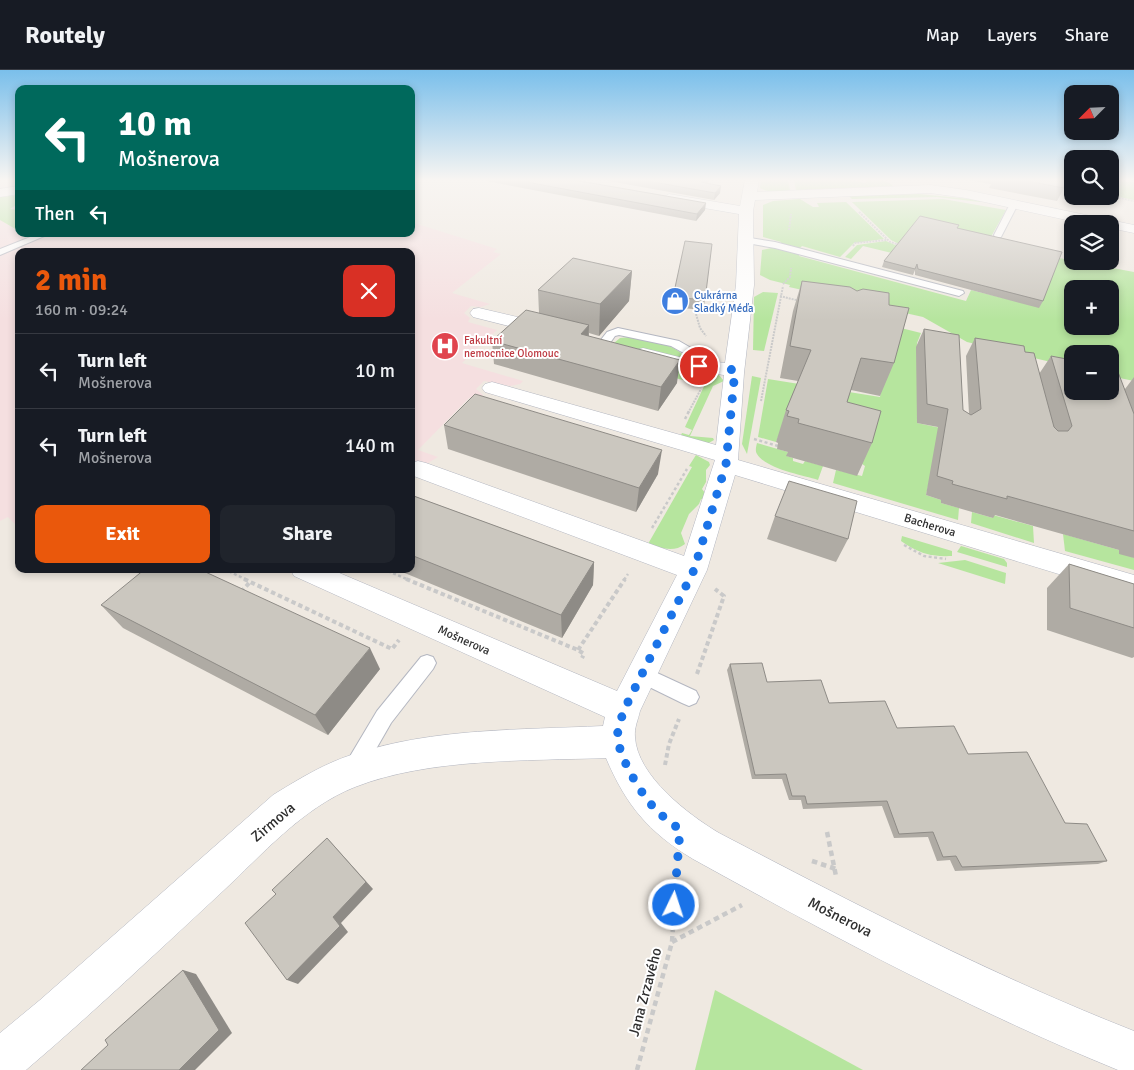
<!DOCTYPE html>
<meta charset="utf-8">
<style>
:root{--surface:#171b24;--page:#20242c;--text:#f1f3f6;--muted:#9ea1a6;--line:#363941;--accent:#ea580c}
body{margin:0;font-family:Signika,sans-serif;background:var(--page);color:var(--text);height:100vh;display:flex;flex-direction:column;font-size:19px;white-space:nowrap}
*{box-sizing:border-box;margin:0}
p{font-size:16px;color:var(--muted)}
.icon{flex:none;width:28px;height:28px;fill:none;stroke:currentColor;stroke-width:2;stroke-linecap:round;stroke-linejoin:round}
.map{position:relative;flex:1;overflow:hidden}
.sheet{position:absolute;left:15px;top:178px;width:400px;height:325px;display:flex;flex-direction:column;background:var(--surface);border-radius:10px;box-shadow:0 2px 8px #0003}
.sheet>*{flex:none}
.hud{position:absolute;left:15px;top:15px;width:400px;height:152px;border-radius:10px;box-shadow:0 2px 8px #0003;background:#00695c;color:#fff;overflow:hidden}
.needle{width:32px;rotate:246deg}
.tools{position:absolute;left:1064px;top:15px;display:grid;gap:10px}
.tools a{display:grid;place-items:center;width:55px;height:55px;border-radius:10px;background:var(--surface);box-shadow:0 2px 8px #0003;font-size:25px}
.pin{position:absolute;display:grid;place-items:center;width:42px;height:42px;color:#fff;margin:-21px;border:2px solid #fff;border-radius:50%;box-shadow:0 1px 5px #0007}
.me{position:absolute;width:55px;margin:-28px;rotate:4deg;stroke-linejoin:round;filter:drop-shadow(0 0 4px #0008)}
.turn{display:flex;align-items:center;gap:18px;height:105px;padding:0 20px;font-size:22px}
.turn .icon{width:65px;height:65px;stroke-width:2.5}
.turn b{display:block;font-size:35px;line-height:42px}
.then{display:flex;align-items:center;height:48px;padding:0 20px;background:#0003;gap:10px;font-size:19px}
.round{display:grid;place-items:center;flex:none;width:52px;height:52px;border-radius:10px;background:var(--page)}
.head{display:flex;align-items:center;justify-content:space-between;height:85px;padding:0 20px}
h1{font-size:30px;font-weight:700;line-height:38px;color:var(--accent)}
.button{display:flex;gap:10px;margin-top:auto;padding:10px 20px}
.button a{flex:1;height:58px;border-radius:10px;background:var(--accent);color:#fff;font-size:20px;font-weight:700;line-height:58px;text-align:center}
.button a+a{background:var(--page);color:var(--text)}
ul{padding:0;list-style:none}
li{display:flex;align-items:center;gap:15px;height:75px;padding:0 20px;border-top:1px solid var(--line)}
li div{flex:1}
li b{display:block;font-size:19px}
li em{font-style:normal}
header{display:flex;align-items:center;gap:30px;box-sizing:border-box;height:70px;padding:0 25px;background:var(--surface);border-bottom:1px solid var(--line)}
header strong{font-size:24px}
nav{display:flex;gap:28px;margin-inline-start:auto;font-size:18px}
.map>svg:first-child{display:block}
.medical{fill:#f5dfe0}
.green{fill:#b6e59e;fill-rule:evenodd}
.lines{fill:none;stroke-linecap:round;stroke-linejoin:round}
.lane-casing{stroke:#b4b7c1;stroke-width:2}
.street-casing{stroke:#b4b7c1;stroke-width:1}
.path-far3{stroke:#c9c9c9;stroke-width:2;stroke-dasharray:2 1;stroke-linecap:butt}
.path-far2{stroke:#c9c9c9;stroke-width:2.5;stroke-dasharray:3 2.5;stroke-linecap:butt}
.path-far1{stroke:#c9c9c9;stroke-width:4;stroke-dasharray:4.5 3;stroke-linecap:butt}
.path{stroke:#c9c9c9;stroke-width:4.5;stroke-dasharray:5.5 4;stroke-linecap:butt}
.lane{fill:#fff;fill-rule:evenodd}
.street{fill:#fff;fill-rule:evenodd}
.wall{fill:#afaba4}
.shaded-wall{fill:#8e8b86}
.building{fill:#cbc7bf;stroke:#8e8b86}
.route{stroke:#1a73e8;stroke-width:9;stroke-dasharray:0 16.2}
.labels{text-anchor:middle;stroke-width:4;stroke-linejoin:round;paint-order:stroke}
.far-shop-label{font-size:11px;fill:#366cbe;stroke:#fff;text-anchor:start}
.far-health-label{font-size:11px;fill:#be3a42;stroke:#fff;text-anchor:start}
.street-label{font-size:12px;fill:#2e2e2e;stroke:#fff}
.near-street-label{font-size:15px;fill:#2e2e2e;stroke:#fff}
</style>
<header>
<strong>Routely</strong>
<nav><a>Map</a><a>Layers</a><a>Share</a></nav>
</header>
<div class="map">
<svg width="1134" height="1000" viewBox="0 0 1134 1000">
<rect width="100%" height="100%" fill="#efe9e1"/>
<path class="medical" d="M 0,110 L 19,110 L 19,164 L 411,164 L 411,152 L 497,179 L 493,182 L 501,184 L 452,223 L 490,234 L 481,237 L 471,236 L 464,243 L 470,248 L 468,252 L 497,260 L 462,293 L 523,311 L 520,314 L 510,316 L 484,311 L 476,319 L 483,325 L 481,331 L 469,328 L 418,380 L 438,387 L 428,393 L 420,394 L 411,390 L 411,181 L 19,181 L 19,458 L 8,447 L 0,451 Z"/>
<g class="green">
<path d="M 761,110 L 788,110 L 790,120 C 780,122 768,123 760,118 Z"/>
<path d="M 794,110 L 852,110 L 865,113 L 868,110 C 877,110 887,109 893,116 L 796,120 Z"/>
<path d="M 1110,110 L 1134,112 L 1134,130 L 1110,125 Z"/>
<path d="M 919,124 L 981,130 L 980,132 L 937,127 L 852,129 L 849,126 Z"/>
<path d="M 19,125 L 19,133 L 10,139 L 19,140 L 19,161 L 0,150 L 0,127 Z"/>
<path d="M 800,129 L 813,137 L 819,137 L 817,133 L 846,132 L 884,169 L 854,173 L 840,187 L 802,176 L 799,179 L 780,174 L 781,172 L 763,167 L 763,135 L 773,131 Z"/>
<path d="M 943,129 L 1006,140 L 983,181 L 897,173 L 891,170 L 852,132 Z"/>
<path d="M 886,171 L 941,195 L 863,176 L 851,189 L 845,187 L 857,175 Z"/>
<path d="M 776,177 L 800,183 L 799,186 L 966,231 L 971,220 L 1039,237 L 1059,188 L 1134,202 L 1134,311 L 1110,306 L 1110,284 L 1072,284 L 1072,297 L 967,272 L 923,247 L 789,217 L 790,215 L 770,210 L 760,205 L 762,180 ZM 1072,219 L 1110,219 L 1110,256 L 1072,256 Z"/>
<path d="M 763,222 L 778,223 L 764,281 L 753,280 L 754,227 Z"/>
<path d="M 889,255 L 921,263 L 917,273 L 917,353 L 941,358 L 926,425 L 941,430 L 941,433 L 959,438 L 958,450 L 833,413 L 836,400 L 862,406 L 865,396 L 788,343 L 776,372 L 758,367 L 768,309 L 880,327 Z"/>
<path d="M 630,267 C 648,271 673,272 686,288 L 679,289 L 614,273 L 620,268 Z"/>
<path d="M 652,293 L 702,303 L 699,314 L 647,301 Z"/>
<path d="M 707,304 L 719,305 L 724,311 L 713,316 L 690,366 L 713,368 L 714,370 L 707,374 L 679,369 L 682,363 L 689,365 L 692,360 L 685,357 L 705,314 Z"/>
<path d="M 752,306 L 761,308 L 747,384 L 742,374 Z"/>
<path d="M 757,373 L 788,382 L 787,386 L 793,388 L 793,391 L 803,394 L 805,391 L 823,396 L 818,410 C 802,405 766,399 757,384 C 755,381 756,377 757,373 Z"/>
<path d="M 696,385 L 709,392 L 710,395 L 706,400 L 706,412 L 702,419 L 705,423 L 703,430 L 701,429 L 699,434 L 689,444 L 681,463 L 685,474 C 674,483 660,478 648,474 L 692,397 L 689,396 Z"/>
<path d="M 972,442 L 993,448 L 993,445 L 1033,456 L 1034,473 L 971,453 Z"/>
<path d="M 1063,464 L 1119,480 L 1134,488 L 1134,500 L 1065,481 Z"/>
<path d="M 902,466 L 952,481 L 952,486 C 931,487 918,483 901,471 Z"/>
<path d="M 961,476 L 1004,489 L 1007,493 L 1007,497 L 957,482 Z"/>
<path d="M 965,490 L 1006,503 L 1005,514 L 938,493 Z"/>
<path d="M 715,920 L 863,1000 L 695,1000 Z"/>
</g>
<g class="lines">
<g class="lane-casing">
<g id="lane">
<path d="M 1011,132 L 1018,134 L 1001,167 L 995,167 L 994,165 Z"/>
<path d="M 38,164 L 49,164 L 0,185 L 0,179 Z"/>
<path d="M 744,167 L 775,172 L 963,221 L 964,223 L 959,226 L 775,178 L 741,172 L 739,170 Z"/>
<path d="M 618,258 L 679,271 L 698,282 L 705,296 L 699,300 L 695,299 L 689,286 L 671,276 L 619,265 L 615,266 L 610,273 L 602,273 L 600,271 L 607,262 Z"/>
<path d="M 427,585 L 433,587 L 436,593 L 433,599 L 391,653 L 360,707 L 353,710 L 346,707 L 343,700 L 346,693 L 377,641 L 421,587 Z"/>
<path d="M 642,596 L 696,621 L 699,627 L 696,633 L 689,636 L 682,633 L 635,610 L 633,604 L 635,598 Z"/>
</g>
</g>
<g class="street-casing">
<g id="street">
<path d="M 745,110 L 759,110 L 757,122 L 930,115 L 966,120 L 1134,155 L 1134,163 L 1110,158 L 1110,154 L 1085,154 L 966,128 L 930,123 L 755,130 L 753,141 L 754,215 L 744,303 L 738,390 L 1134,505 L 1134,527 L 735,405 L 707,500 L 640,641 C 638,650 634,658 635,667 C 637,706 689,745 719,763 C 855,834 991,905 1134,961 L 1134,1000 L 1118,1000 C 971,940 832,866 693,789 C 648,762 626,735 606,688 C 527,691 429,688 355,717 C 302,738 262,785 222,822 C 157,882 93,943 26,1000 L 0,1000 L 0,963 L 40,930 L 273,725 C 299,709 325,693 354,684 C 434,658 520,660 603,656 L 605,647 L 294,506 L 290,499 L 330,499 L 617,621 L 677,505 L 411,405 L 411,393 L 418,391 L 426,393 L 684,486 L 715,390 L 485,322 L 482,318 L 485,314 L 492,312 L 716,375 L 724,305 L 679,299 L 636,288 L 633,284 L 636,280 L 643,278 L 679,287 L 725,293 L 736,215 L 739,144 L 669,132 L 662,128 L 669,124 L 740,136 Z"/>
<path d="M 19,116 L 19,124 L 0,127 L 0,119 Z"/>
<path d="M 479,238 L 555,256 L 557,260 L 555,264 L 548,266 L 473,247 L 470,243 L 473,239 Z"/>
</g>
</g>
<g class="path-far3">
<path d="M 1061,117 L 1072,119"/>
<path d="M 1110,126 L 1134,131"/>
<path d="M 859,142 L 890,172 L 900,175"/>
<path d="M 789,160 L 791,144"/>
<path d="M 853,176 L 855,173 L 887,170"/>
<path d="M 783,214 L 790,207 L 791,198"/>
<path d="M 780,226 L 800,231"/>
<path d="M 696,244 L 700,258 L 706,266"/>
<path d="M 761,331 L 783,216"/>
<path d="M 688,343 L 701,319"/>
</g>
<g class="path-far2">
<path d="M 685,349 L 689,341"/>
<path d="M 754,369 L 778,376"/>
<path d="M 652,458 L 687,399"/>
<path d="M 904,475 L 924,486 L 946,489"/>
<path d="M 224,499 L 247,510"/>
<path d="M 383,499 L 409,510"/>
<path d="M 624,510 L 628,504"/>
</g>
<g class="path-far1">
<path d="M 244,509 L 392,579 L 399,570"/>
<path d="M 406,509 L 578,580 L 584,584 L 582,588"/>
<path d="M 241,522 L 251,511"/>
<path d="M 578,580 L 625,509"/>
<path d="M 697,604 L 724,526 L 715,519"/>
<path d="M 665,695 L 669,674 L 679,649"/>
</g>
<g class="path">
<path d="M 827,762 L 836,806"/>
<path d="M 812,791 L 836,799"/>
<path d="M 672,872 L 742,835"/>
<path d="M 637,1000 L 672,872 L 677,798"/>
</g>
<use href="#lane" class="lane"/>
<use href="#street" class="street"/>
</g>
<g class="wall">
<path d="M 481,110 L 574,110 L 705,140 L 696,151 Z"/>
<path d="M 603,110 L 710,110 L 706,113 L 720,123 L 714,130 Z"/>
<path d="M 965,110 L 1065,110 L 1064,118 L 1057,131 L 989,118 L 991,114 Z"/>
<path d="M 958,158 L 1043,231 L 1039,238 L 915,205 L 915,200 L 913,205 L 882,197 L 884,191 Z"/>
<path d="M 632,201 L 629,231 L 599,266 L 589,263 L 589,266 L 677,313 L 658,341 L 494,294 L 492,271 L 539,243 L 538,220 Z"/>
<path d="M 802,211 L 857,221 L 889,235 L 894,293 L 880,326 L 851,320 L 847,332 L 872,373 L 857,406 L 786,386 L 788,382 L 777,379 L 778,373 L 776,372 L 786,340 L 798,311 L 780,308 L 793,241 Z"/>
<path d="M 673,227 L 705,230 L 703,240 L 672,237 Z"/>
<path d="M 924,259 L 963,340 L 969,344 L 966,286 L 975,268 L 1025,282 L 1039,304 L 1051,286 L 1125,319 L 1134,307 L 1134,488 L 1119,484 L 1119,480 L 995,445 L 993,448 L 941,433 L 941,430 L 926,425 L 938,357 L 917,353 L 916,277 Z"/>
<path d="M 444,355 L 658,404 L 636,442 L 448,379 Z"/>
<path d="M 411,425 L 594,492 L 593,515 L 562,568 L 395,499 L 411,499 Z"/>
<path d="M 775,446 L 848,469 L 836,492 L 767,469 Z"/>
<path d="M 1069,494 L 1134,514 L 1134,587 L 1132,588 L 1047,560 L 1047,518 Z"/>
<path d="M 101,535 L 380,599 L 328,665 L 123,558 Z"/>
<path d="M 730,594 L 767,612 L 968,684 L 1065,753 L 1107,791 L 1098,794 L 955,801 L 950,790 L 937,791 L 928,767 L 894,768 L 882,736 L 803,739 L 801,730 L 789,730 L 782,709 L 752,709 L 727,600 Z"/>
</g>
<g class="shaded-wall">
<path d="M 704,110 L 710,110 L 700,119 L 701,112 Z"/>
<path d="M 721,116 L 720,123 L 714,130 L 715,123 Z"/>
<path d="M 706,133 L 705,140 L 696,151 L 697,144 Z"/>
<path d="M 632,201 L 629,231 L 599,266 L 600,234 Z"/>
<path d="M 589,255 L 588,278 L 581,264 Z"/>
<path d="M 680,290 L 677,313 L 658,341 L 661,317 Z"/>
<path d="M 662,380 L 658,404 L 636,442 L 639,418 Z"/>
<path d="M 594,492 L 593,515 L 562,568 L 561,545 Z"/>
<path d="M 370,578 L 380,599 L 328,665 L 315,645 Z"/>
<path d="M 327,768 L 373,819 L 341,853 L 348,862 L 298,914 L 287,910 L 333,847 Z"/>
<path d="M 183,900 L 196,904 L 232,963 L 195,1000 L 179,1000 Z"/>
</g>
<g class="building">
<path d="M 516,110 L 574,110 L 706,133 L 697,144 Z"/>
<path d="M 642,110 L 704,110 L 701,112 L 721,116 L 715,123 Z"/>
<path d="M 1022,110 L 1065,110 L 1064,118 Z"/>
<path d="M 920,146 L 959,155 L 957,158 L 1062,182 L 1043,231 L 918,199 L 917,194 L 915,199 L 884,191 Z"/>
<path d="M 685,171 L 712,174 L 705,230 L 673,227 Z"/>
<path d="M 573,188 L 632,201 L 600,234 L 538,220 Z"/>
<path d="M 802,211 L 850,217 L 857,221 L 863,219 L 889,223 L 889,235 L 909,238 L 894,293 L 861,288 L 847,332 L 881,341 L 872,373 L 798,353 L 799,349 L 787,346 L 789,341 L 786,340 L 811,280 L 790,276 Z"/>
<path d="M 526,240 L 589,255 L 581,264 L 680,290 L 661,317 L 492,271 Z"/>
<path d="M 924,259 L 959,265 L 963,340 L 971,345 L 981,339 L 975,268 L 1024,276 L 1025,282 L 1034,283 L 1054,357 L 1058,361 L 1068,361 L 1072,356 L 1051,286 L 1072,290 L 1072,321 L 1110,321 L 1110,301 L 1118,302 L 1134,344 L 1134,461 L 1007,426 L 1007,429 L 952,414 L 953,411 L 937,406 L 948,339 L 927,334 Z"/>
<path d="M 475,324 L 662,380 L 639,418 L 444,355 Z"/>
<path d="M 789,411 L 857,431 L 848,469 L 775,446 Z"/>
<path d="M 411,425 L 594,492 L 561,545 L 411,485 Z"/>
<path d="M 1069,494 L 1134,514 L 1134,558 L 1070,538 Z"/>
<path d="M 145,499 L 199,499 L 370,578 L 315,645 L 101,535 Z"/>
<path d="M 762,593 L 767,612 L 821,610 L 829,633 L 885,631 L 897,658 L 954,656 L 968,684 L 1027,682 L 1065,753 L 1087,754 L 1107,791 L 962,797 L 956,786 L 943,787 L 933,762 L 899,764 L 887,731 L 807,734 L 805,726 L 792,726 L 786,704 L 755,705 L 730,594 Z"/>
<path d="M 327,768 L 366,812 L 333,847 L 340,856 L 287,910 L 245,853 L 276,824 L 272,820 Z"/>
<path d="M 183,900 L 219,960 L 179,1000 L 81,1000 L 108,975 L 105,970 Z"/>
</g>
<linearGradient id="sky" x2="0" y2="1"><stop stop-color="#7abfeb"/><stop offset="0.44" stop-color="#f8f5f2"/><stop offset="1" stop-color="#f8f5f2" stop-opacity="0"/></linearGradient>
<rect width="1134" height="250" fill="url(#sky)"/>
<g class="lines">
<path class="route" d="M 674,835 L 680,760 C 672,753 663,747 656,740 C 641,724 622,692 618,671 C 616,661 621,650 624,640 L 694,500 L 726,394 L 735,300 L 699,296"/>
</g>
<defs>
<g id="shop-disc" transform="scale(1.4375)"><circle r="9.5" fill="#3f7fe0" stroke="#fff"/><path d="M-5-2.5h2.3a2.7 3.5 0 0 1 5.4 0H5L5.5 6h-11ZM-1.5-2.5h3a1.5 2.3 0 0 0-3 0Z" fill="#fff"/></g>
<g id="hospital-disc" transform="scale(1.4375)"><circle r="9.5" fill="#e0444e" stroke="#fff"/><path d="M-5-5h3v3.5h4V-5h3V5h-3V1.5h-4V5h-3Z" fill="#fff"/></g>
</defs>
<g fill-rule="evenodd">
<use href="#shop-disc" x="675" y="231"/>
<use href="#hospital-disc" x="445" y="276"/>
</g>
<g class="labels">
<g class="far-shop-label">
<text x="694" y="229">Cukrárna<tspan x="694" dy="13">Sladký Méďa</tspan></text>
</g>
<g class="far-health-label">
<text x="464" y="274">Fakultní<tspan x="464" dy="13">nemocnice Olomouc</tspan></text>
</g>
<g class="street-label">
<text transform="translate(930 455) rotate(17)" y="4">Bacherova</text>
<text transform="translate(464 570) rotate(24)" y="4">Mošnerova</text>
</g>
<g class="near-street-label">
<text transform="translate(273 752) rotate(-40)" y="5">Zirmova</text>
<text transform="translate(840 847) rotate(27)" y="5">Mošnerova</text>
<text transform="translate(645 922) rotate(-75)" y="5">Jana Zrzavého</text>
</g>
</g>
</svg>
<div class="tools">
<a><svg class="needle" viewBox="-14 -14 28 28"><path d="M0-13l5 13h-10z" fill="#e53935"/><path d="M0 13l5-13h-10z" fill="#9ea1a6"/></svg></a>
<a><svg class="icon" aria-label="search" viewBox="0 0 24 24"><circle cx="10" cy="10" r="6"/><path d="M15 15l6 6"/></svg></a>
<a><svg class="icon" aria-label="layers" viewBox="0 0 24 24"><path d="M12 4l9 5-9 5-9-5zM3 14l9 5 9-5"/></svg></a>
<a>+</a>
<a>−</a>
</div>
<div class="pin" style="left:699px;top:296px;background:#d93025"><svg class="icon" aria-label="arrive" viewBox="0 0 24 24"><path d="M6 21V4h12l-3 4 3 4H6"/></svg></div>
<svg class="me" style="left:674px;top:835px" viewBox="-20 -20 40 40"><circle r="17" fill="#1a73e8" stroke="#fff" stroke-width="3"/><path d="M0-11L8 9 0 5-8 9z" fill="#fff"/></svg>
<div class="hud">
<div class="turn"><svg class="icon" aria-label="left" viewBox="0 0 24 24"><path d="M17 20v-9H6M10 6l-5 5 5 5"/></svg><div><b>10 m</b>Mošnerova</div></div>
<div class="then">Then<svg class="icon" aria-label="left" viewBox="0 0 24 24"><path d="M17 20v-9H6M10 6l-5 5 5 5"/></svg></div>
</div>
<section class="sheet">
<div class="head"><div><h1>2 min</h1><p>160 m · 09:24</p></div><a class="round" style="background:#d93025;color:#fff"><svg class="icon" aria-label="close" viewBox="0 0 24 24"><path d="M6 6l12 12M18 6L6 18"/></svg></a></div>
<ul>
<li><svg class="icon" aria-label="left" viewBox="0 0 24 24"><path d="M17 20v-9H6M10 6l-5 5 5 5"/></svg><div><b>Turn left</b><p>Mošnerova</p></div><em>10 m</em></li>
<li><svg class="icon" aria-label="left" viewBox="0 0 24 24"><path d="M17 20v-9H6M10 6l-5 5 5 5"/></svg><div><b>Turn left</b><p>Mošnerova</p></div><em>140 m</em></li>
</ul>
<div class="button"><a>Exit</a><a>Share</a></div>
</section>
</div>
